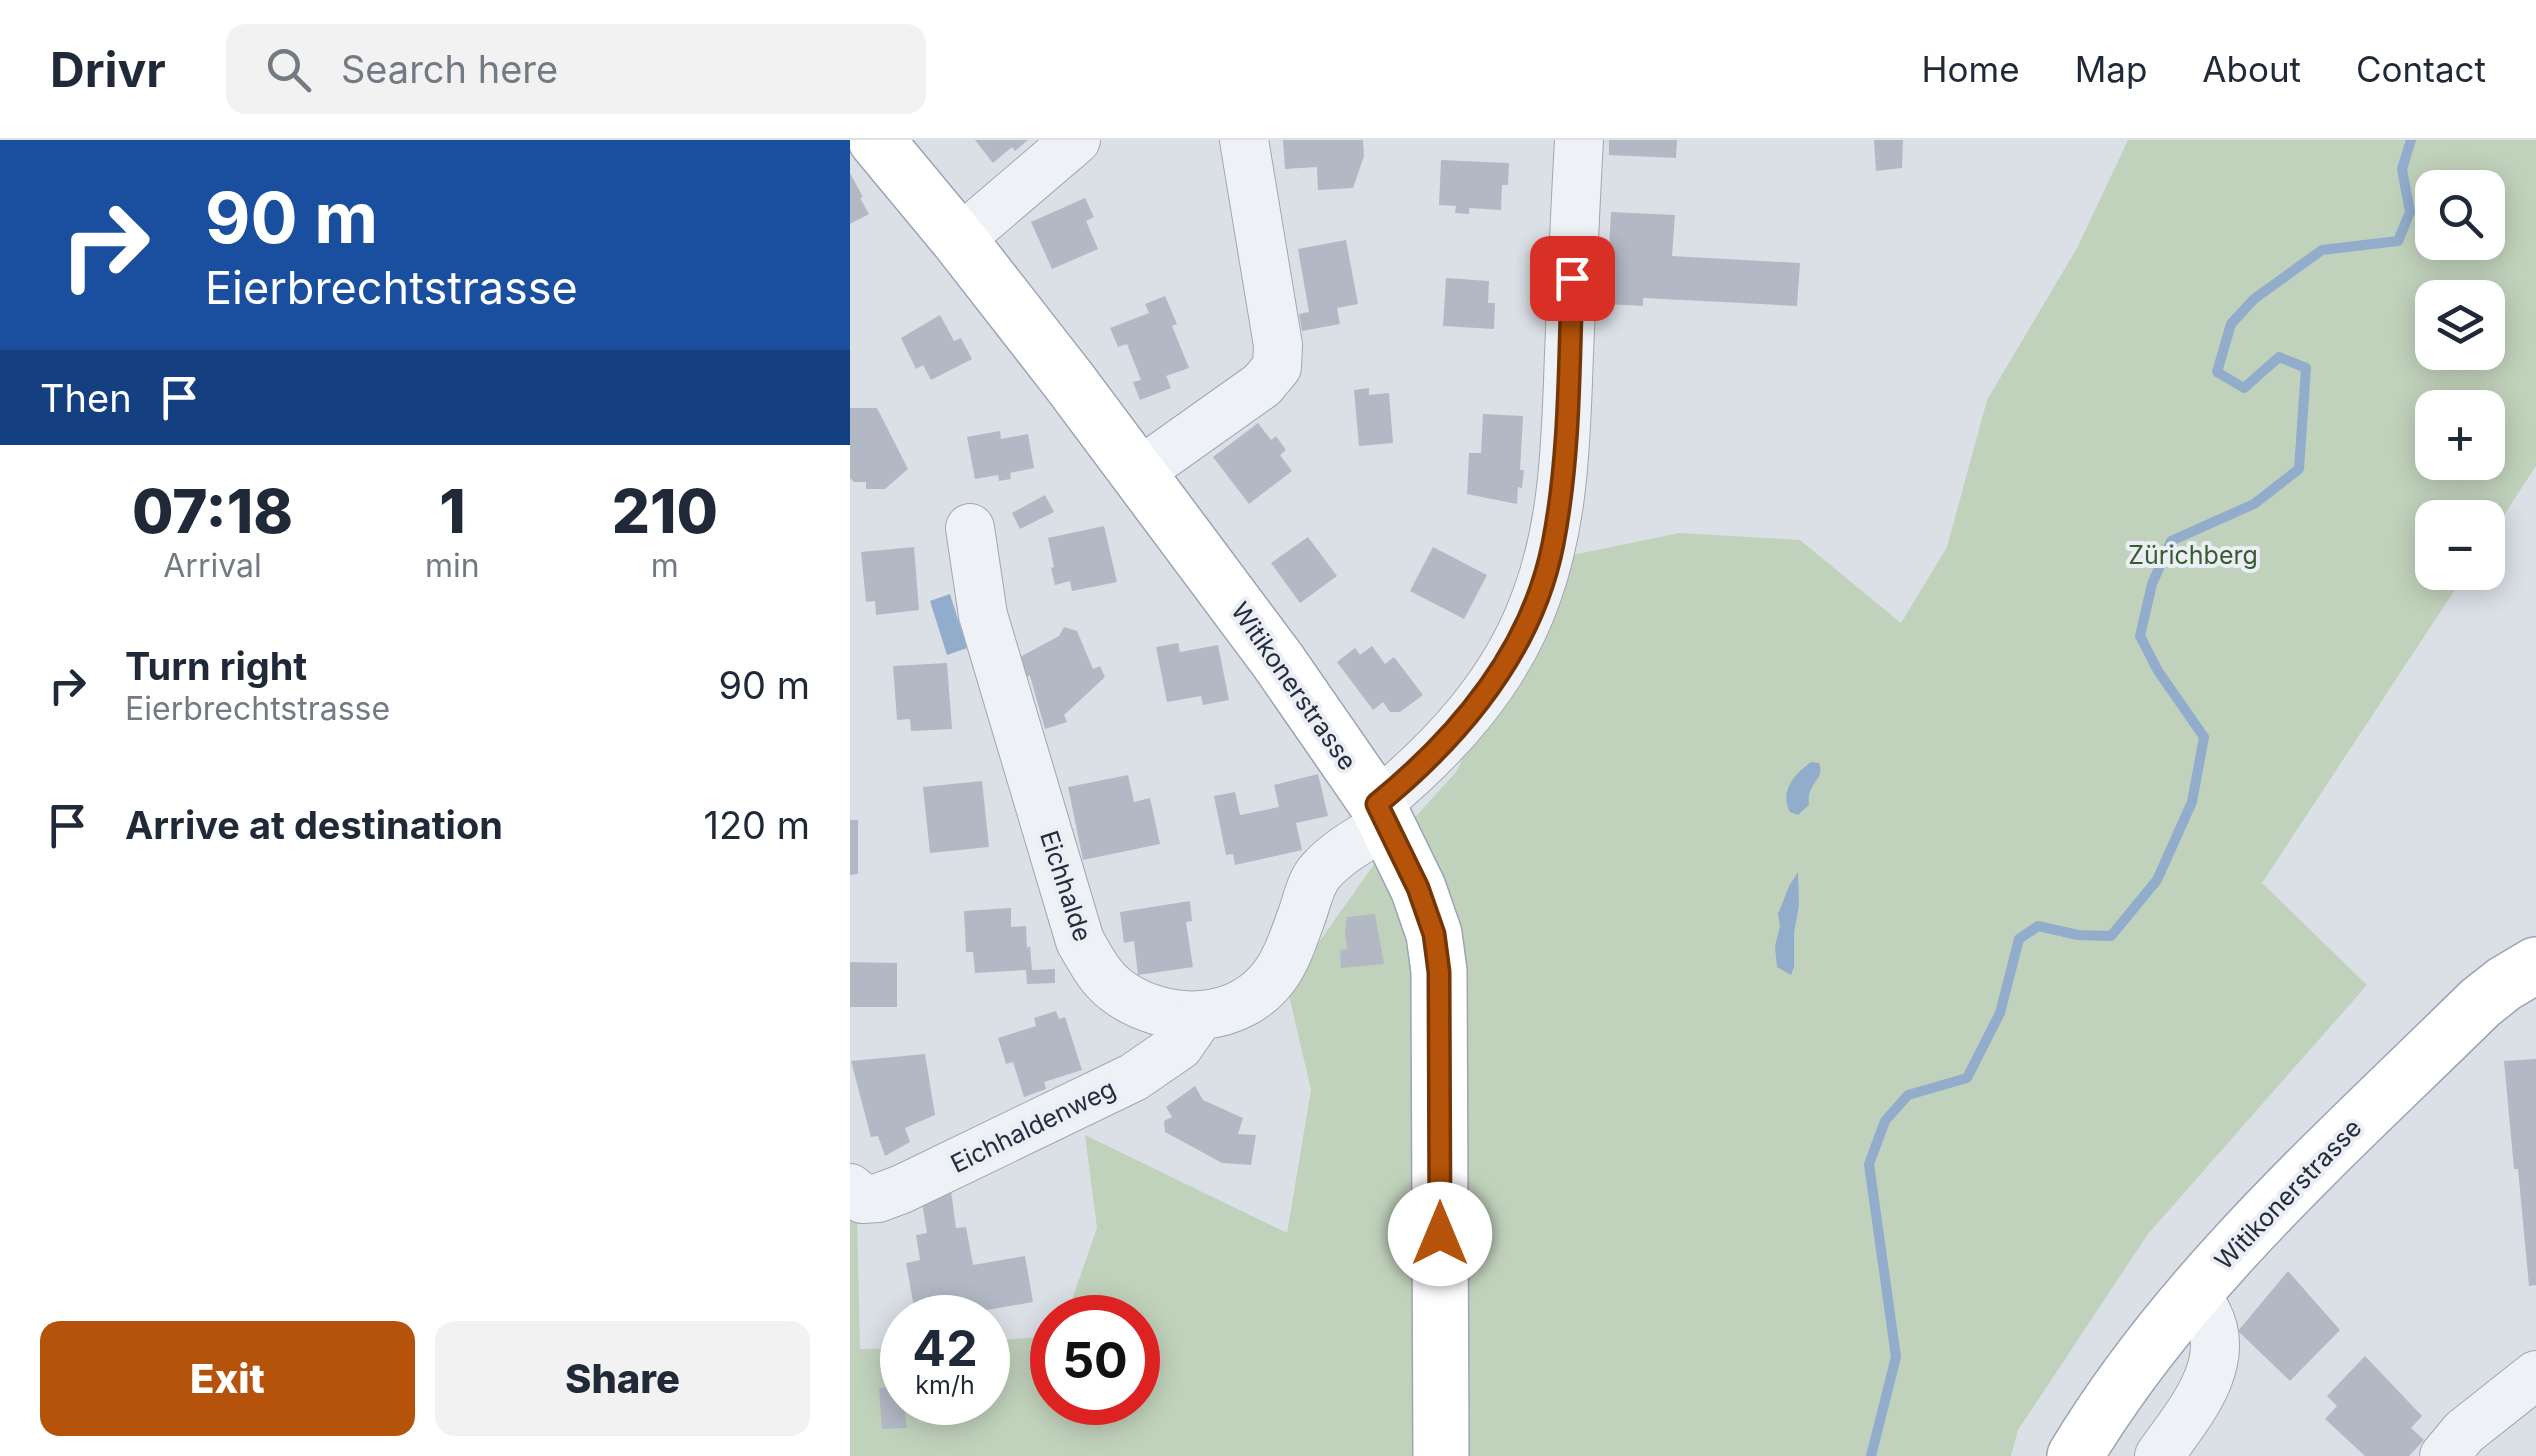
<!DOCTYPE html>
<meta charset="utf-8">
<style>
:root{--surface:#fff;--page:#f2f2f3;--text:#1f2937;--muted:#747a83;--line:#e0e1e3;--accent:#b45309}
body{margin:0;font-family:Inter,sans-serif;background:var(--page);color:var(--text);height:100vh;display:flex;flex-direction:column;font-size:38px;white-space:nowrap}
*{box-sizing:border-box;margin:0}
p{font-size:32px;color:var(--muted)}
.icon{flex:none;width:55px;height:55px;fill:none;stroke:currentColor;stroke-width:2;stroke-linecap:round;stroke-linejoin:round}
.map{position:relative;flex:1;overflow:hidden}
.details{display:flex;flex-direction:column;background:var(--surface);width:850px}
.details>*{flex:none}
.banner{background:#1a4fa0;color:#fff;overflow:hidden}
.tools{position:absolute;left:1565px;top:30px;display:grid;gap:20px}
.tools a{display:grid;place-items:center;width:90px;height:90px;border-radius:20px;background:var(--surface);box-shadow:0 5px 25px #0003;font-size:50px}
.speed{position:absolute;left:30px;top:1155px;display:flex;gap:20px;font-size:50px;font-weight:700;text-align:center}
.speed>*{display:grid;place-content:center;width:130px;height:130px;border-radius:50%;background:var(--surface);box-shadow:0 5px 25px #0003;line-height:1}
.speed small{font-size:25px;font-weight:400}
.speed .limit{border:15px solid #d22;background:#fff;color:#111}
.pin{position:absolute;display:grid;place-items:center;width:85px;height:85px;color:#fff;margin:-42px;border-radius:20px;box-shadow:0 5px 15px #0006}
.me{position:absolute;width:110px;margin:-55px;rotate:0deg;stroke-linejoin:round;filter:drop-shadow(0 0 8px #0008)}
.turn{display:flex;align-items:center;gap:35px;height:210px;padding:0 40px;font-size:45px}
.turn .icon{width:130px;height:130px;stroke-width:2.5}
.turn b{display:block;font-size:70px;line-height:85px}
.then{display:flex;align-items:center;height:95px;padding:0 40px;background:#0003;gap:20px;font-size:38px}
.eta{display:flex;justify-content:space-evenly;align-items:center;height:170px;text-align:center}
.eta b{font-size:60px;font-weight:800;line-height:70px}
.primary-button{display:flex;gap:20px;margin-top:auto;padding:20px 40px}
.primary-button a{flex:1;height:115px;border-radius:20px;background:var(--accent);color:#fff;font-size:40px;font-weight:800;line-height:115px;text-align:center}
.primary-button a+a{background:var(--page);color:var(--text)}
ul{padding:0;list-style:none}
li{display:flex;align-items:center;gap:30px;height:140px;padding:0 40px}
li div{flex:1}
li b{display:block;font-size:38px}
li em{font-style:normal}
header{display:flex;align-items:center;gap:60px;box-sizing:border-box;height:140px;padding:0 50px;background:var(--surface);border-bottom:2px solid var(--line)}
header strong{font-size:48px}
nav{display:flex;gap:55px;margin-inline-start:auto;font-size:35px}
.search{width:700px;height:90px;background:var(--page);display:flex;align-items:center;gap:25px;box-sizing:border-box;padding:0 35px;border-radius:20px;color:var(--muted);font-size:38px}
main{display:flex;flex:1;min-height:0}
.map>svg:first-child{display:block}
.green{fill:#c1d2bc;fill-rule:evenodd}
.water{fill:#92adcc}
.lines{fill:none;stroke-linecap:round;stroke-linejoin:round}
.stream{stroke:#92adcc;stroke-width:10}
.building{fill:#b2b9c5}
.minor-casing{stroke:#a0a7b1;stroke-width:50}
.major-casing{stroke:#9aa4b4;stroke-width:58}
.minor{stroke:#eef1f5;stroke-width:48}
.major{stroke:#fff;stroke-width:55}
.route-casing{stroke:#753606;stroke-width:25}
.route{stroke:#b45309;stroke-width:18}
.labels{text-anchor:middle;stroke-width:8;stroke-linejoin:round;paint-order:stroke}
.park-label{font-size:25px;fill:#375c30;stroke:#ebeff5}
.street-label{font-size:25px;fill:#242d3f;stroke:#ebeff5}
</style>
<header>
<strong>Drivr</strong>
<div class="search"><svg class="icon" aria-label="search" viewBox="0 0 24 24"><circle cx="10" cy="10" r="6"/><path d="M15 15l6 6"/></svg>Search here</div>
<nav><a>Home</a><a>Map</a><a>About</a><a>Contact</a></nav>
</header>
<main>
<section class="details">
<div class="banner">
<div class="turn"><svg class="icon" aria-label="right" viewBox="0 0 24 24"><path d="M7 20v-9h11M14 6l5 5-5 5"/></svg><div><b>90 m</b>Eierbrechtstrasse</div></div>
<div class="then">Then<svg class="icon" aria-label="arrive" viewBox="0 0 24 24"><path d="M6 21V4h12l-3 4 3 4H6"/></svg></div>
</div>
<div class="eta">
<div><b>07:18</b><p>Arrival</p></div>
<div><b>1</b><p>min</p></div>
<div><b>210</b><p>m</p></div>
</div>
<ul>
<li><svg class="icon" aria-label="right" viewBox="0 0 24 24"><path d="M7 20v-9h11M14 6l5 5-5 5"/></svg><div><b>Turn right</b><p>Eierbrechtstrasse</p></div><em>90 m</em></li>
<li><svg class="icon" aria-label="arrive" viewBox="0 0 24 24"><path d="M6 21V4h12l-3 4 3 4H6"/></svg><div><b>Arrive at destination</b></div><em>120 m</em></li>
</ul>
<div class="primary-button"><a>Exit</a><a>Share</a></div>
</section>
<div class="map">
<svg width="1686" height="1316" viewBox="0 0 1686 1316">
<rect width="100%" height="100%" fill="#dbe0e7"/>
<path class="green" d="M 1278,0 L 1686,0 L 1686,326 L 1638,400 L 1638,378 L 1582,378 L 1582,432 L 1616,433 L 1412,743 L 1517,845 L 1298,1094 L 1168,1290 L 1161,1316 L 0,1316 L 0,1070 L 7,1070 L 10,1209 L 52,1209 L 52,1262 L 138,1262 L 138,1201 L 202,1196 L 202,1262 L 288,1262 L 288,1178 L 216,1177 L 247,1088 L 235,995 L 437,1093 L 461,950 L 437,847 L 530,716 L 606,632 L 713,417 L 829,393 L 950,400 L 1051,483 L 1097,407 L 1137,260 L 1227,108 ZM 1582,48 L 1638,48 L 1638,102 L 1582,102 ZM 1582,158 L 1638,158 L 1638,212 L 1582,212 ZM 1582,268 L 1638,268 L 1638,322 L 1582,322 Z"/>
<g class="water">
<path d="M 100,454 L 117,508 L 97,515 L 80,461 Z"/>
<path d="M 961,622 L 969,623 C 974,637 964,640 960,652 C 958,656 959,660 959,665 L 948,675 L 940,672 C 929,650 945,634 961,622 Z"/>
<path d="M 948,732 L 949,765 L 944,793 L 944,827 L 941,835 L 927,827 L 925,806 L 930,786 L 928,774 L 939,746 Z"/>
</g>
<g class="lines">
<path class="stream" d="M 1021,1316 L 1046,1217 L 1019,1024 L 1035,981 L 1058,955 L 1117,938 L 1150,873 L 1169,799 L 1188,786 L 1228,795 L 1261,796 L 1307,740 L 1342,662 L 1354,597 L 1308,531 L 1290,496 L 1302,444 L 1321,401 L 1404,364 L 1449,329 L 1456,228 L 1429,217 L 1394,248 L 1367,232 L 1381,184 L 1404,159 L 1472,110 L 1548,101 L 1560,72 L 1552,29 L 1561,0"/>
</g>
<g class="building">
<path d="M 125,0 L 178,0 L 165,11 L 162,7 L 143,23 Z"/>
<path d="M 433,0 L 513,0 L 514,16 L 503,48 L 468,50 L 467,27 L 435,29 Z"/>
<path d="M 759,0 L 827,0 L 826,18 L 759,15 Z"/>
<path d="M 1024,0 L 1053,0 L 1052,28 L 1026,31 Z"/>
<path d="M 591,20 L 659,23 L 658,45 L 652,45 L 651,70 L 619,68 L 619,74 L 605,73 L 606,66 L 589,65 Z"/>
<path d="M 0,33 L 13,57 L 10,58 L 19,74 L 0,84 Z"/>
<path d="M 235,58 L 244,77 L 236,81 L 248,109 L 202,129 L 181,82 Z"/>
<path d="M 761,72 L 825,75 L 822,116 L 950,123 L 947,166 L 793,158 L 793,166 L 756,164 Z"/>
<path d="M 496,100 L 508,164 L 487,168 L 490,184 L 452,191 L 449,174 L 459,172 L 448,109 Z"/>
<path d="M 596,138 L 639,141 L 638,163 L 645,163 L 644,189 L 593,186 Z"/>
<path d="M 315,156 L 327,184 L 322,186 L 339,228 L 316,236 L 321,248 L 290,260 L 283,242 L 291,240 L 277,204 L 268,207 L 260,188 L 299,173 L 295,164 Z"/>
<path d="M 90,175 L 104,201 L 111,198 L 122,219 L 81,240 L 73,225 L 66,229 L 51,198 Z"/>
<path d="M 519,248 L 519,255 L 539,253 L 543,303 L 509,306 L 504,250 Z"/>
<path d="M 0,268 L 27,268 L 58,329 L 35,349 L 16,349 L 16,342 L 4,342 L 0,338 Z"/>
<path d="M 633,274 L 673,276 L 670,330 L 674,330 L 672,348 L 668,347 L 667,364 L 617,354 L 619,313 L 631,313 Z"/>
<path d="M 408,283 L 421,300 L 426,296 L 436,310 L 430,315 L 442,331 L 399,364 L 363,317 Z"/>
<path d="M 150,291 L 151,299 L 178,294 L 184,328 L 160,333 L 161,339 L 149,341 L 148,335 L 125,339 L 117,297 Z"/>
<path d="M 195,355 L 204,372 L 170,389 L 162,373 Z"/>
<path d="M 254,386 L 267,442 L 222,451 L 220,441 L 205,445 L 201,428 L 204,427 L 198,398 Z"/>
<path d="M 458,397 L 487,436 L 450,463 L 421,423 Z"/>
<path d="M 64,407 L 69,470 L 26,475 L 25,461 L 16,462 L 11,412 Z"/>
<path d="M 583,407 L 637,435 L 614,479 L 560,451 Z"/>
<path d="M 214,487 L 227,491 L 243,529 L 250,526 L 255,537 L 214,575 L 217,582 L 195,589 L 180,536 L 174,537 L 168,518 L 209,496 Z"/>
<path d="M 328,503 L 330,512 L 368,505 L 379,560 L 353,565 L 351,556 L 317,562 L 306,507 Z"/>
<path d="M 522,506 L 535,524 L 544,517 L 573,555 L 550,572 L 540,572 L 533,562 L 523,570 L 487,522 L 505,508 L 510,515 Z"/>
<path d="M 97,523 L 102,589 L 61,591 L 60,579 L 47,580 L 43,526 Z"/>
<path d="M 468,634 L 478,676 L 446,683 L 452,710 L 385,725 L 383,714 L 376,715 L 364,656 L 385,652 L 390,675 L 429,667 L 424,645 Z"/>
<path d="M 278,635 L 284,662 L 300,658 L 310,704 L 233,720 L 218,647 Z"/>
<path d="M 132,641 L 139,707 L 80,713 L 73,647 Z"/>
<path d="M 0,680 L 8,680 L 8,734 L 0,735 Z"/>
<path d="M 340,761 L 342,781 L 336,782 L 343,827 L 288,835 L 284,801 L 274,803 L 270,772 Z"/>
<path d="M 161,768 L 161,787 L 176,786 L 177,808 L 180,806 L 182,830 L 205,829 L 205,843 L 177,844 L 176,830 L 125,833 L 123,812 L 116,812 L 114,771 Z"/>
<path d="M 525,774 L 534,824 L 491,828 L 490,810 L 497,809 L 495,793 L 497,777 Z"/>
<path d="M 0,822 L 47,823 L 47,867 L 0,867 Z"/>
<path d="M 206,871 L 209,879 L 215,877 L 232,930 L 194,942 L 196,949 L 174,957 L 163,922 L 156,924 L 148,898 L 186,886 L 184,878 Z"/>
<path d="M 75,914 L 85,975 L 55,988 L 60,1002 L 35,1016 L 28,996 L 21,997 L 1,921 Z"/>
<path d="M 1686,919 L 1686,1145 L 1679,1146 L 1668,1029 L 1664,1029 L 1654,921 Z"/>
<path d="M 345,946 L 353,960 L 393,978 L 388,994 L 406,995 L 401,1025 L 372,1023 L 315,992 L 314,981 L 322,977 L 316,967 Z"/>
<path d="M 101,1051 L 106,1088 L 116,1087 L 123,1125 L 175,1116 L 183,1162 L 91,1178 L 66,1178 L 56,1123 L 70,1120 L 66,1095 L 77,1093 L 71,1056 Z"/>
<path d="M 1438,1131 L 1490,1190 L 1440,1241 L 1388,1191 Z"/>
<path d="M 1515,1216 L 1572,1276 L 1561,1288 L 1574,1300 L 1559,1316 L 1515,1316 L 1475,1279 L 1487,1266 L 1477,1256 Z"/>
<path d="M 52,1246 L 57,1288 L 32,1289 L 29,1248 Z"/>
</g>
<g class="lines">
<g class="minor-casing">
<g id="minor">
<path d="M 109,100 L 226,0"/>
<path d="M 288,333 L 412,245 L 427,227 L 428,205 L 394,0"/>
<path d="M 120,388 L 133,475 L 230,801 C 240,818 249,837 266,850 C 315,887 392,886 428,831 C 439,814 445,794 452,775 C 457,761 460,745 469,733 C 487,712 513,697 538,685"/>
<path d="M 527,664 C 596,607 657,541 687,455 C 715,378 716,294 719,214 C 722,142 725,71 729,0"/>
<path d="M 0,1048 L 13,1059 L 28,1058 L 52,1049 L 284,937 L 329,906 L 349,877"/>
<path d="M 1309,1316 C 1337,1276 1384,1224 1357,1173 C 1353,1166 1347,1160 1343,1154"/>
<path d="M 1594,1316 L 1614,1292 L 1686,1235"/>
</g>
</g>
<g class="major-casing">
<g id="major">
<path d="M 26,0 L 109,100 L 219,241 L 428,521 L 527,664 L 568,748 L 584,794 L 589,831 L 591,1316"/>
<path d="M 1225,1316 C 1330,1141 1486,1005 1630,863 L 1654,844 L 1686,825"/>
</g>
</g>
<use href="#minor" class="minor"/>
<use href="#major" class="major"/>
</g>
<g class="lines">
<g class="route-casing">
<path id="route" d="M 590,1094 L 589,832 L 584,794 L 568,748 L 527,664 C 609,597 682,511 703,404 C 720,317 719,226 722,138"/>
</g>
<use href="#route" class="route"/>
</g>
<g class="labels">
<g class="park-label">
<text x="1343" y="424">Zürichberg</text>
</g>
<g class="street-label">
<text transform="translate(444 546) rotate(55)" y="9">Witikonerstrasse</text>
<text transform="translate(216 746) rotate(72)" y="9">Eichhalde</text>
<text transform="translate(183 986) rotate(-26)" y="9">Eichhaldenweg</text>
<text transform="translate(1438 1054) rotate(-46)" y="9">Witikonerstrasse</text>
</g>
</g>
</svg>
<div class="tools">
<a><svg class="icon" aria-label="search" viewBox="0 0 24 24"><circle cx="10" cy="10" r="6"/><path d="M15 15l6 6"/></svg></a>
<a><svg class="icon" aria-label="layers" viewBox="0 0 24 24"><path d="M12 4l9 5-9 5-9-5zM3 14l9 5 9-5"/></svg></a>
<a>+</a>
<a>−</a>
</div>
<div class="speed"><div>42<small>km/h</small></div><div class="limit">50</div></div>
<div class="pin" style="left:722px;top:138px;background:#d93025"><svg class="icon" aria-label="arrive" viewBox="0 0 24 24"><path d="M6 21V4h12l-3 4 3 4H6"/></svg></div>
<svg class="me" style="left:590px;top:1094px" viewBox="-20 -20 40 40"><circle r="19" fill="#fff"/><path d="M0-13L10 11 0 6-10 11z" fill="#b45309"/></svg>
</div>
</main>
